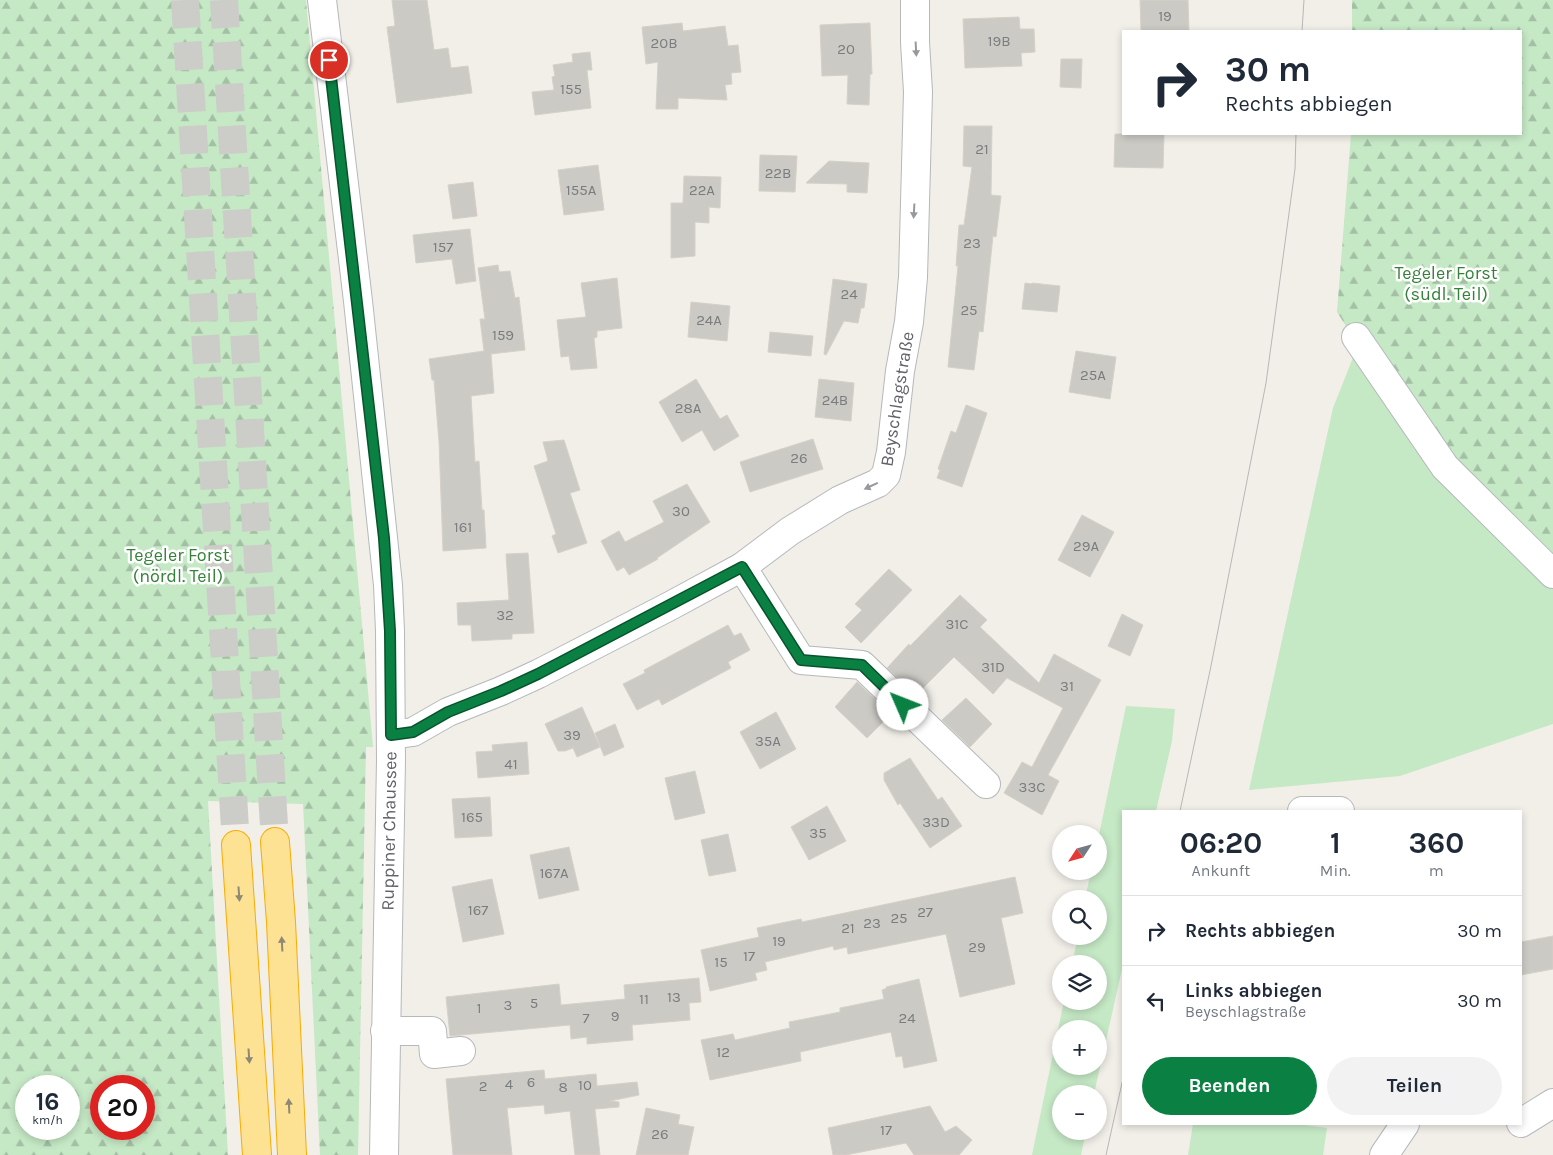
<!DOCTYPE html>
<html lang="de">
<meta charset="utf-8">
<style>
:root{--surface:#fff;--page:#f2f2f3;--text:#1f2937;--muted:#747a83;--line:#e0e1e3;--accent:#0b8043}
body{margin:0;font-family:Karla,sans-serif;background:var(--page);color:var(--text);height:100vh;display:flex;flex-direction:column;font-size:19px;white-space:nowrap}
*{box-sizing:border-box;margin:0}
p{font-size:16px;color:var(--muted)}
.icon{flex:none;width:28px;height:28px;fill:none;stroke:currentColor;stroke-width:2;stroke-linecap:round;stroke-linejoin:round}
.map{position:relative;flex:1;overflow:hidden}
.details{position:absolute;left:1122px;top:810px;width:400px;height:315px;display:flex;flex-direction:column;background:var(--surface);border-radius:0px;box-shadow:0 2px 8px #0003}
.details>*{flex:none}
.top-card{position:absolute;left:1122px;top:30px;width:400px;height:105px;border-radius:0px;box-shadow:0 2px 8px #0003;background:#fff;color:var(--text);overflow:hidden}
.needle{width:32px;rotate:234deg}
.fabs{position:absolute;left:1052px;top:825px;display:grid;gap:10px}
.fabs a{display:grid;place-items:center;width:55px;height:55px;border-radius:50%;background:var(--surface);box-shadow:0 2px 8px #0003;font-size:25px}
.speed{position:absolute;left:15px;top:1075px;display:flex;gap:10px;font-size:25px;font-weight:700;text-align:center}
.speed>*{display:grid;place-content:center;width:65px;height:65px;border-radius:50%;background:var(--surface);box-shadow:0 2px 8px #0003;line-height:1}
.speed small{font-size:12px;font-weight:400}
.speed .limit{border:8px solid #d22;background:#fff;color:#111}
.pin{position:absolute;display:grid;place-items:center;width:42px;height:42px;color:#fff;margin:-21px;border:2px solid #fff;border-radius:50%;box-shadow:0 1px 5px #0007}
.me{position:absolute;width:55px;margin:-28px;rotate:314deg;stroke-linejoin:round;filter:drop-shadow(0 0 4px #0008)}
.turn{display:flex;align-items:center;gap:18px;height:105px;padding:0 20px;font-size:22px}
.turn .icon{width:65px;height:65px;stroke-width:2.5}
.turn b{display:block;font-size:35px;line-height:42px}
.eta{display:flex;justify-content:space-evenly;align-items:center;height:85px;text-align:center}
.eta b{font-size:30px;font-weight:700;line-height:35px}
.button{display:flex;gap:10px;margin-top:auto;padding:10px 20px}
.button a{flex:1;height:58px;border-radius:30px;background:var(--accent);color:#fff;font-size:20px;font-weight:700;line-height:58px;text-align:center}
.button a+a{background:var(--page);color:var(--text)}
ul{padding:0;list-style:none}
li{display:flex;align-items:center;gap:15px;height:70px;padding:0 20px;border-top:1px solid var(--line)}
li div{flex:1}
li b{display:block;font-size:19px}
li em{font-style:normal}
.map>svg:first-child{display:block}
.forest{fill:url(#forest-firs);fill-rule:evenodd}
.garden{fill:#c5e8c5;fill-rule:evenodd}
.building{fill:#cccac5;stroke:#d6d1c6}
.lines{fill:none;stroke-linecap:round;stroke-linejoin:round}
.highway-tunnel{stroke:#ccccc8;stroke-width:28;stroke-dasharray:28 14;stroke-linecap:butt}
.minor-casing{stroke:#b5b8bc;stroke-width:30}
.highway-casing{stroke:#f9ab00;stroke-width:30}
.minor{stroke:#fff;stroke-width:28}
.highway{stroke:#fde293;stroke-width:28}
.tram{stroke:#b6b7b8;stroke-width:1}
.oneway{fill:#979a9d}
.oneway2{fill:#8e8975}
.route-casing{stroke:#07532c;stroke-width:12}
.route{stroke:#0b8043;stroke-width:9}
.labels{text-anchor:middle;stroke-width:5;stroke-linejoin:round;paint-order:stroke}
.number-label{font-size:15px;fill:#7a7d7f}
.park-label{font-size:18px;fill:#348238;stroke:#fff}
.street-label{font-size:18px;fill:#5f6368;stroke:#fff}
</style>
<div class="map">
<svg width="1553" height="1155" viewBox="0 0 1553 1155">
<defs>
<pattern id="forest-firs" width="22" height="20" patternUnits="userSpaceOnUse" patternTransform="scale(1.25)"><rect width="22" height="20" fill="#c5e8c5"/><path d="M5 1l3.5 6h-7zM16 11l3.5 6h-7z" fill="#a3c0a4"/></pattern>
</defs>
<rect width="100%" height="100%" fill="#f1efe8"/>
<g class="forest">
<path d="M 0,0 L 306,0 L 373,747 L 366,747 L 358,1155 L 320,1155 L 303,804 L 208,801 L 228,1155 L 0,1155 ZM 26,1086 L 69,1086 L 69,1129 L 26,1129 ZM 101,1086 L 144,1086 L 144,1129 L 101,1129 Z"/>
<path d="M 1352,0 L 1553,0 L 1553,578 L 1358,345 L 1337,312 L 1351,134 L 1521,134 L 1521,31 L 1352,31 Z"/>
</g>
<g class="garden">
<path d="M 1358,345 L 1553,578 L 1553,724 L 1400,776 L 1249,790 L 1333,408 Z"/>
<path d="M 1126,706 L 1175,709 L 1172,741 L 1156,811 L 1124,811 L 1124,960 L 1094,1094 L 1061,1094 L 1061,1131 L 1086,1131 L 1081,1155 L 1032,1155 L 1064,1001 L 1099,1001 L 1099,964 L 1072,964 L 1078,936 L 1099,936 L 1099,899 L 1085,899 L 1091,871 L 1099,871 L 1099,835 ZM 1061,1029 L 1099,1029 L 1099,1066 L 1061,1066 Z"/>
<path d="M 1193,1124 L 1297,1124 L 1327,1128 L 1323,1155 L 1188,1155 Z"/>
</g>
<g class="building">
<path d="M 392,0 L 427,0 L 434,50 L 448,48 L 451,68 L 468,66 L 472,93 L 397,103 L 387,27 L 395,26 Z"/>
<path d="M 1140,0 L 1188,0 L 1189,31 L 1141,31 Z"/>
<path d="M 1019,17 L 1020,29 L 1034,29 L 1035,52 L 1021,53 L 1022,66 L 965,68 L 963,19 Z"/>
<path d="M 682,23 L 683,31 L 725,26 L 728,46 L 738,45 L 741,72 L 731,73 L 732,84 L 725,85 L 727,100 L 678,98 L 678,109 L 656,109 L 658,62 L 646,64 L 642,27 Z"/>
<path d="M 870,23 L 872,74 L 870,74 L 869,105 L 847,104 L 848,75 L 822,76 L 820,25 Z"/>
<path d="M 590,52 L 592,70 L 587,70 L 591,108 L 535,115 L 532,92 L 554,90 L 552,77 L 555,76 L 553,65 L 573,62 L 572,54 Z"/>
<path d="M 1061,59 L 1082,59 L 1081,88 L 1060,87 Z"/>
<path d="M 964,126 L 992,126 L 991,195 L 1001,196 L 996,237 L 993,236 L 983,332 L 979,331 L 974,370 L 948,367 L 958,266 L 956,266 L 959,225 L 964,225 L 972,167 L 963,166 Z"/>
<path d="M 1115,134 L 1164,134 L 1163,168 L 1114,167 Z"/>
<path d="M 760,155 L 797,156 L 795,192 L 759,191 Z"/>
<path d="M 829,161 L 869,163 L 867,193 L 847,192 L 847,184 L 806,183 Z"/>
<path d="M 598,165 L 604,210 L 564,215 L 558,170 Z"/>
<path d="M 684,176 L 721,177 L 720,208 L 709,207 L 709,223 L 695,222 L 695,256 L 671,258 L 671,203 L 683,203 Z"/>
<path d="M 473,182 L 477,216 L 453,219 L 448,185 Z"/>
<path d="M 470,229 L 476,281 L 456,284 L 452,259 L 416,263 L 413,235 Z"/>
<path d="M 498,265 L 499,272 L 510,271 L 515,298 L 519,297 L 525,350 L 491,354 L 494,393 L 471,396 L 475,462 L 479,461 L 482,510 L 484,510 L 486,548 L 443,551 L 439,442 L 434,380 L 432,380 L 429,359 L 484,351 L 480,319 L 485,319 L 478,268 Z"/>
<path d="M 617,278 L 622,328 L 597,331 L 597,337 L 594,338 L 597,368 L 571,370 L 569,356 L 561,357 L 557,320 L 586,317 L 581,283 Z"/>
<path d="M 833,279 L 867,284 L 864,308 L 861,308 L 858,323 L 844,321 L 826,355 L 824,354 Z"/>
<path d="M 1025,283 L 1032,284 L 1032,283 L 1060,286 L 1057,312 L 1022,309 Z"/>
<path d="M 691,302 L 730,306 L 727,341 L 688,337 Z"/>
<path d="M 770,332 L 813,336 L 811,356 L 768,352 Z"/>
<path d="M 1076,351 L 1116,357 L 1110,399 L 1069,392 Z"/>
<path d="M 696,379 L 720,419 L 727,415 L 739,436 L 714,451 L 702,430 L 682,442 L 659,402 Z"/>
<path d="M 819,379 L 854,383 L 851,421 L 815,417 Z"/>
<path d="M 966,405 L 987,413 L 962,487 L 937,478 L 940,470 L 938,469 L 951,431 L 956,433 Z"/>
<path d="M 813,439 L 823,469 L 750,492 L 740,462 Z"/>
<path d="M 564,440 L 580,490 L 570,493 L 587,543 L 558,553 L 552,536 L 556,534 L 534,466 L 548,461 L 543,442 Z"/>
<path d="M 687,484 L 710,522 L 657,558 L 658,559 L 629,575 L 624,567 L 617,571 L 601,541 L 619,531 L 625,542 L 664,522 L 653,501 Z"/>
<path d="M 1082,515 L 1114,532 L 1090,577 L 1058,560 Z"/>
<path d="M 528,553 L 534,633 L 512,634 L 512,639 L 472,641 L 471,625 L 458,625 L 457,603 L 509,600 L 506,554 Z"/>
<path d="M 889,569 L 912,590 L 861,643 L 845,627 L 862,610 L 855,604 Z"/>
<path d="M 960,595 L 987,620 L 980,627 L 1039,683 L 1054,654 L 1101,680 L 1048,775 L 1059,781 L 1042,815 L 1004,793 L 1022,762 L 1032,767 L 1063,708 L 1007,678 L 993,694 L 954,657 L 916,695 L 887,668 L 909,644 L 910,646 Z"/>
<path d="M 1122,614 L 1143,625 L 1130,656 L 1108,646 Z"/>
<path d="M 728,625 L 734,636 L 741,633 L 750,650 L 728,662 L 731,668 L 662,705 L 659,699 L 637,710 L 623,684 L 645,673 L 644,670 Z"/>
<path d="M 857,682 L 891,714 L 867,738 L 835,707 Z"/>
<path d="M 966,698 L 992,724 L 970,747 L 942,720 Z"/>
<path d="M 582,707 L 600,747 L 577,757 L 573,748 L 565,751 L 558,751 L 545,724 Z"/>
<path d="M 776,712 L 796,749 L 760,769 L 740,732 Z"/>
<path d="M 615,724 L 624,747 L 604,756 L 595,733 Z"/>
<path d="M 527,742 L 529,774 L 478,778 L 476,752 L 493,751 L 492,745 Z"/>
<path d="M 910,758 L 938,800 L 942,797 L 962,826 L 930,848 L 900,803 L 898,805 L 884,780 L 884,773 Z"/>
<path d="M 695,771 L 705,813 L 675,820 L 665,778 Z"/>
<path d="M 490,797 L 492,836 L 455,838 L 452,799 Z"/>
<path d="M 827,806 L 846,841 L 809,860 L 791,827 Z"/>
<path d="M 728,834 L 736,871 L 709,876 L 701,840 Z"/>
<path d="M 569,847 L 579,890 L 539,899 L 530,855 Z"/>
<path d="M 1015,877 L 1023,913 L 1001,918 L 1015,984 L 960,997 L 946,934 L 848,954 L 847,947 L 834,950 L 833,946 L 765,962 L 767,970 L 755,973 L 757,980 L 710,991 L 701,950 L 759,937 L 757,928 L 801,919 L 802,922 Z"/>
<path d="M 492,879 L 504,934 L 463,942 L 452,887 Z"/>
<path d="M 1553,936 L 1553,969 L 1521,975 L 1521,942 Z"/>
<path d="M 699,978 L 701,1002 L 689,1003 L 690,1020 L 632,1025 L 633,1040 L 587,1044 L 587,1037 L 571,1039 L 570,1025 L 450,1036 L 446,997 L 559,984 L 561,1005 L 625,999 L 624,985 Z"/>
<path d="M 919,979 L 937,1061 L 904,1068 L 902,1056 L 896,1057 L 891,1032 L 800,1052 L 801,1061 L 710,1080 L 701,1040 L 733,1034 L 735,1040 L 790,1028 L 789,1022 L 840,1012 L 840,1008 L 884,999 L 882,990 L 887,988 L 886,987 Z"/>
<path d="M 544,1070 L 545,1079 L 596,1074 L 597,1086 L 637,1082 L 639,1095 L 610,1101 L 619,1102 L 619,1107 L 595,1109 L 600,1155 L 575,1155 L 570,1111 L 545,1114 L 544,1105 L 507,1108 L 512,1155 L 453,1155 L 446,1079 Z"/>
<path d="M 930,1106 L 945,1132 L 956,1126 L 972,1140 L 959,1155 L 914,1155 L 906,1143 L 846,1155 L 833,1155 L 828,1128 Z"/>
<path d="M 646,1108 L 680,1115 L 678,1124 L 694,1127 L 688,1155 L 636,1155 Z"/>
</g>
<g class="lines">
<g class="highway-tunnel">
<path d="M 185,0 L 236,845"/>
<path d="M 224,0 L 275,842"/>
</g>
<g class="minor-casing">
<g id="minor">
<path d="M 322,0 L 358,301 L 388,585 L 390,631 L 391,760 L 384,1155"/>
<path d="M 1356,337 L 1445,467 L 1553,574"/>
<path d="M 742,567 L 801,660 L 862,665 L 986,784"/>
<path d="M 391,735 L 413,732 L 448,712 L 501,691 L 538,674 L 670,606 L 742,567 L 790,531 L 840,500 L 878,483 L 886,475 L 891,452 L 900,371 L 909,322 L 913,277 L 918,92 L 915,42 L 915,0"/>
<path d="M 1302,811 L 1340,811"/>
<path d="M 385,1031 L 432,1031 L 434,1054 L 461,1051"/>
<path d="M 1521,1123 L 1553,1103"/>
<path d="M 1384,1155 L 1405,1124"/>
</g>
</g>
<g class="highway-casing">
<g id="highway">
<path d="M 275,842 L 281,922 L 292,1155"/>
<path d="M 236,845 L 257,1155"/>
</g>
</g>
<use href="#minor" class="minor"/>
<use href="#highway" class="highway"/>
<g class="tram">
<path d="M 1302,31 L 1304,0"/>
<path d="M 1180,811 L 1211,666 L 1266,383 L 1295,169 L 1296,134"/>
<path d="M 1106,1155 L 1124,1074"/>
</g>
</g>
<defs><path id="oneway-solid" d="M-6-.8H1V-3.2L6.5 0L1 3.2V.8H-6Z" transform="scale(1.25)"/></defs>
<g class="oneway">
<use href="#oneway-solid" transform="translate(916 49) rotate(87)"/>
<use href="#oneway-solid" transform="translate(914 211) rotate(93)"/>
<use href="#oneway-solid" transform="translate(871 486) rotate(155)"/>
</g>
<g class="oneway2">
<use href="#oneway-solid" transform="translate(239 894) rotate(86)"/>
<use href="#oneway-solid" transform="translate(282 944) rotate(-93)"/>
<use href="#oneway-solid" transform="translate(249 1056) rotate(86)"/>
<use href="#oneway-solid" transform="translate(289 1106) rotate(-93)"/>
</g>
<g class="lines">
<g class="route-casing">
<path id="route" d="M 329,60 L 384,538 L 390,631 L 391,735 L 413,732 L 448,712 L 501,691 L 538,674 L 742,567 L 801,660 L 862,665 L 903,705"/>
</g>
<use href="#route" class="route"/>
</g>
<g class="labels">
<g class="number-label">
<text x="1165" y="21">19</text>
<text x="999" y="46">19B</text>
<text x="664" y="48">20B</text>
<text x="846" y="54">20</text>
<text x="571" y="94">155</text>
<text x="982" y="154">21</text>
<text x="778" y="178">22B</text>
<text x="581" y="195">155A</text>
<text x="702" y="195">22A</text>
<text x="972" y="248">23</text>
<text x="443" y="252">157</text>
<text x="849" y="299">24</text>
<text x="969" y="315">25</text>
<text x="709" y="325">24A</text>
<text x="503" y="340">159</text>
<text x="1093" y="380">25A</text>
<text x="835" y="405">24B</text>
<text x="688" y="413">28A</text>
<text x="799" y="463">26</text>
<text x="681" y="516">30</text>
<text x="463" y="532">161</text>
<text x="1086" y="551">29A</text>
<text x="505" y="620">32</text>
<text x="957" y="629">31C</text>
<text x="993" y="672">31D</text>
<text x="1067" y="691">31</text>
<text x="572" y="740">39</text>
<text x="768" y="746">35A</text>
<text x="511" y="769">41</text>
<text x="1032" y="792">33C</text>
<text x="472" y="822">165</text>
<text x="936" y="827">33D</text>
<text x="818" y="838">35</text>
<text x="554" y="878">167A</text>
<text x="478" y="915">167</text>
<text x="925" y="917">27</text>
<text x="899" y="923">25</text>
<text x="872" y="928">23</text>
<text x="848" y="933">21</text>
<text x="779" y="946">19</text>
<text x="977" y="952">29</text>
<text x="749" y="961">17</text>
<text x="721" y="967">15</text>
<text x="674" y="1002">13</text>
<text x="644" y="1004">11</text>
<text x="534" y="1008">5</text>
<text x="508" y="1010">3</text>
<text x="479" y="1013">1</text>
<text x="615" y="1021">9</text>
<text x="586" y="1023">7</text>
<text x="907" y="1023">24</text>
<text x="723" y="1057">12</text>
<text x="531" y="1087">6</text>
<text x="509" y="1089">4</text>
<text x="585" y="1090">10</text>
<text x="483" y="1091">2</text>
<text x="563" y="1092">8</text>
<text x="886" y="1135">17</text>
<text x="660" y="1139">26</text>
</g>
<g class="park-label">
<text x="1446" y="279">Tegeler Forst<tspan x="1446" dy="21">(südl. Teil)</tspan></text>
<text x="178" y="561">Tegeler Forst<tspan x="178" dy="21">(nördl. Teil)</tspan></text>
</g>
<g class="street-label">
<text transform="translate(897 399) rotate(-81)" y="6">Beyschlagstraße</text>
<text transform="translate(389 831) rotate(-89)" y="6">Ruppiner Chaussee</text>
</g>
</g>
</svg>
<div class="fabs">
<a><svg class="needle" viewBox="-14 -14 28 28"><path d="M0-13l5 13h-10z" fill="#e53935"/><path d="M0 13l5-13h-10z" fill="#747a83"/></svg></a>
<a><svg class="icon" aria-label="search" viewBox="0 0 24 24"><circle cx="10" cy="10" r="6"/><path d="M15 15l6 6"/></svg></a>
<a><svg class="icon" aria-label="layers" viewBox="0 0 24 24"><path d="M12 4l9 5-9 5-9-5zM3 14l9 5 9-5"/></svg></a>
<a>+</a>
<a>−</a>
</div>
<div class="speed"><div>16<small>km/h</small></div><div class="limit">20</div></div>
<div class="pin" style="left:329px;top:60px;background:#d93025"><svg class="icon" aria-label="arrive" viewBox="0 0 24 24"><path d="M6 21V4h12l-3 4 3 4H6"/></svg></div>
<svg class="me" style="left:903px;top:705px" viewBox="-20 -20 40 40"><circle r="19" fill="#fff"/><path d="M0-13L10 11 0 6-10 11z" fill="#0b8043"/></svg>
<div class="top-card">
<div class="turn"><svg class="icon" aria-label="right" viewBox="0 0 24 24"><path d="M7 20v-9h11M14 6l5 5-5 5"/></svg><div><b>30 m</b>Rechts abbiegen</div></div>
</div>
<section class="details">
<div class="eta">
<div><b>06:20</b><p>Ankunft</p></div>
<div><b>1</b><p>Min.</p></div>
<div><b>360</b><p>m</p></div>
</div>
<ul>
<li><svg class="icon" aria-label="right" viewBox="0 0 24 24"><path d="M7 20v-9h11M14 6l5 5-5 5"/></svg><div><b>Rechts abbiegen</b></div><em>30 m</em></li>
<li><svg class="icon" aria-label="left" viewBox="0 0 24 24"><path d="M17 20v-9H6M10 6l-5 5 5 5"/></svg><div><b>Links abbiegen</b><p>Beyschlagstraße</p></div><em>30 m</em></li>
</ul>
<div class="button"><a>Beenden</a><a>Teilen</a></div>
</section>
</div>
